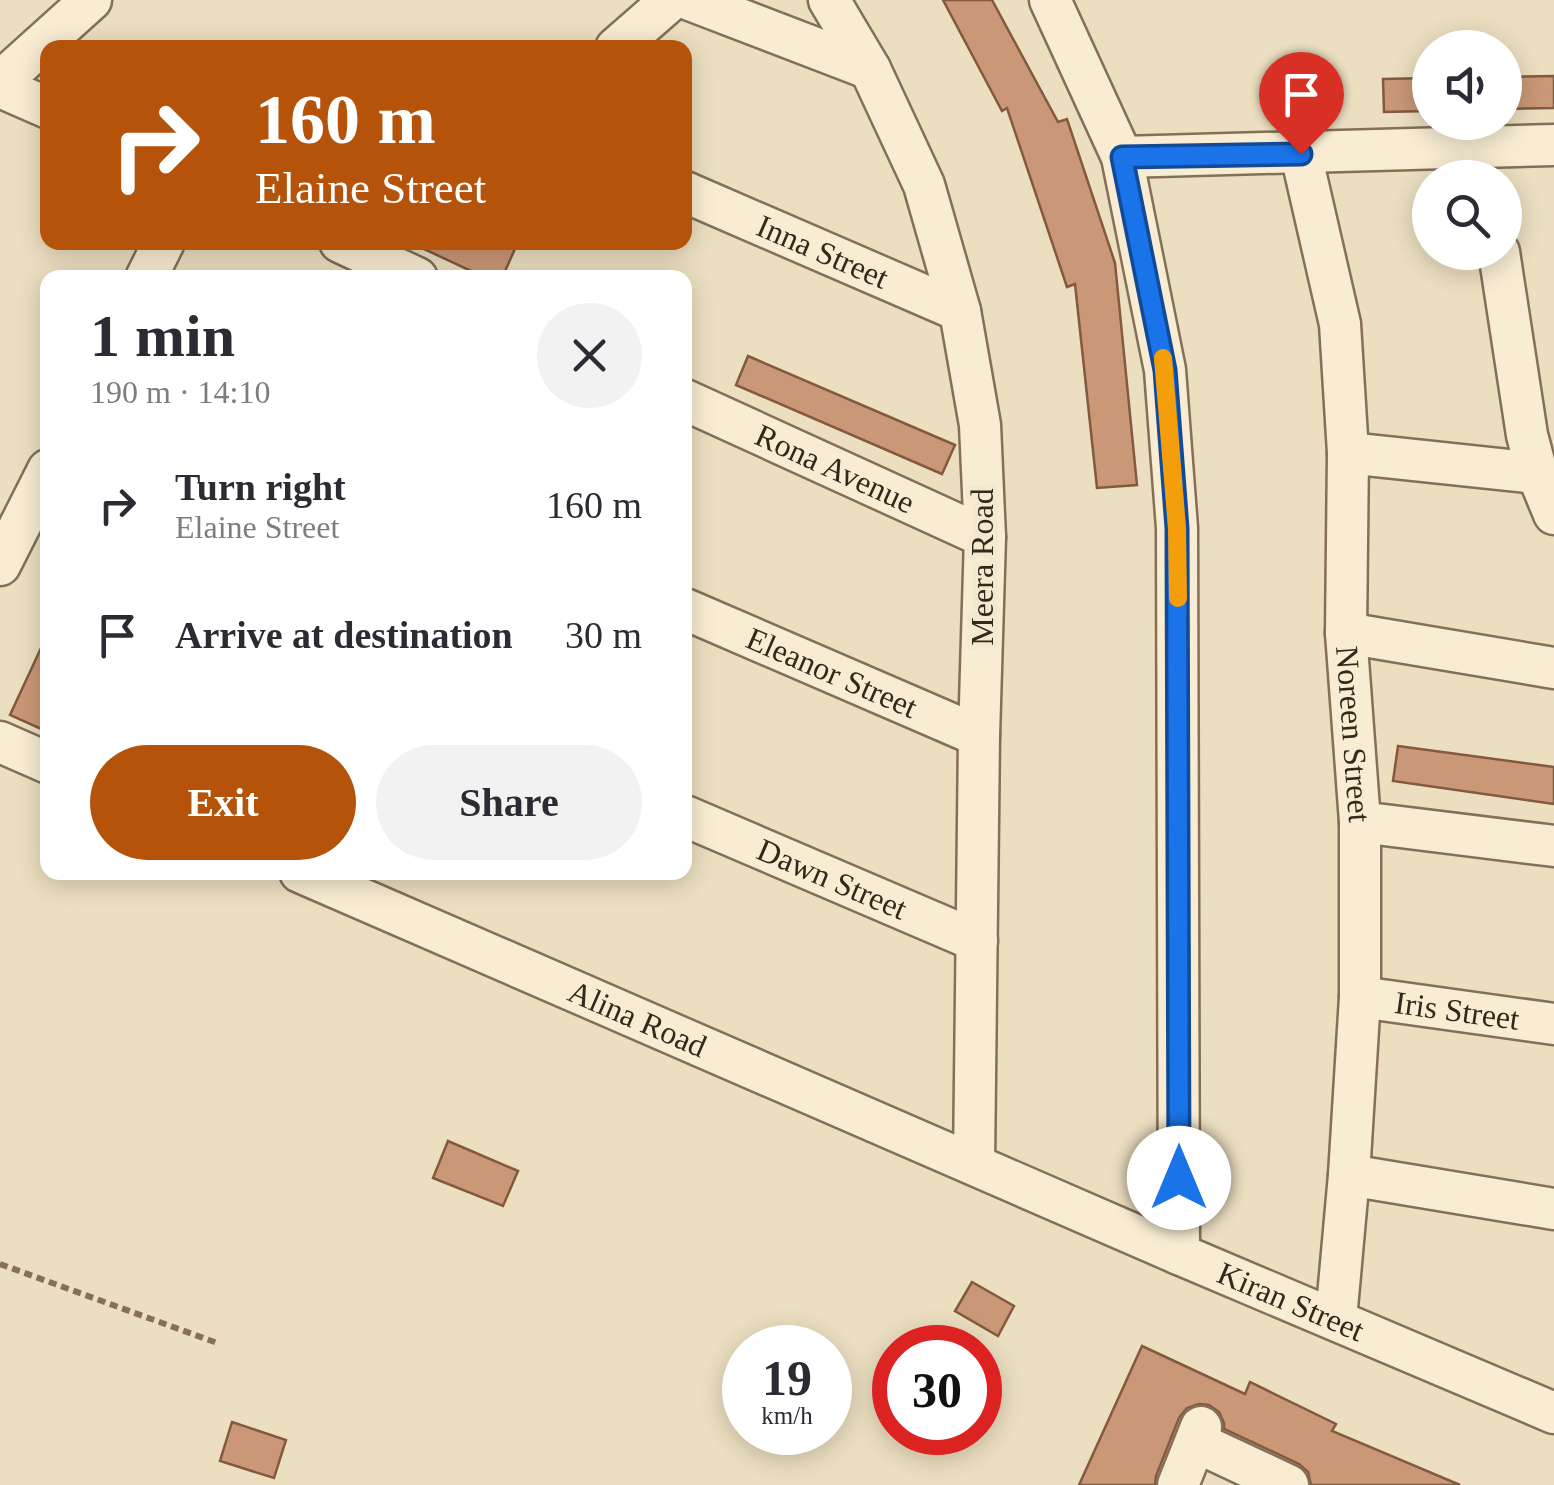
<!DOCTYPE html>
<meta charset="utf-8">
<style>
:root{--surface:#fff;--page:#f2f2f3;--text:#2b2b33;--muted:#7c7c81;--accent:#b45309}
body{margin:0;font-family:"Times New Roman",serif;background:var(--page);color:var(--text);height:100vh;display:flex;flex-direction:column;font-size:38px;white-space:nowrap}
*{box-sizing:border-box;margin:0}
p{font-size:32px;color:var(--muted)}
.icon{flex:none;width:55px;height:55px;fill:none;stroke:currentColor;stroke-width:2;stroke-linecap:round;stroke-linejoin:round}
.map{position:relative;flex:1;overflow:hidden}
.side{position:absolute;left:40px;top:270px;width:652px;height:610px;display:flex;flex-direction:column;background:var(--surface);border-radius:20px;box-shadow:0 5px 25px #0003}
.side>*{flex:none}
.hud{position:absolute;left:40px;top:40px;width:652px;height:210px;border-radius:20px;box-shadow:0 5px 25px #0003;background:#b45309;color:#fff;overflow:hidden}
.tools{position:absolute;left:1412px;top:30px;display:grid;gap:20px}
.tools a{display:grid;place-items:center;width:110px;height:110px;border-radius:50%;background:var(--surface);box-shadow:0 5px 25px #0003;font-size:50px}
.speed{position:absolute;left:722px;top:1325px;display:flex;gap:20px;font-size:50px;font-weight:700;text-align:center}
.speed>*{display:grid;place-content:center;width:130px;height:130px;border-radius:50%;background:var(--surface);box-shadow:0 5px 25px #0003;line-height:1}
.speed small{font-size:25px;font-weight:400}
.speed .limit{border:15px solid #d22;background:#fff;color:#111}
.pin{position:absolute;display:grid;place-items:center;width:85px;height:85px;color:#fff;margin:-102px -42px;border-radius:50% 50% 50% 0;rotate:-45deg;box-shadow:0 0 10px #0007}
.pin .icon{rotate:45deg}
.me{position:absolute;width:110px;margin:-55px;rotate:0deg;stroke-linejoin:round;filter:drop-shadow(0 0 8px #0008)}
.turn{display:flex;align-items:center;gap:35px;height:210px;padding:0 50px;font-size:45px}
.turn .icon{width:130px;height:130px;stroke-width:2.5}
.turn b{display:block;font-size:70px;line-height:85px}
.round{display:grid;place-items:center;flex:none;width:105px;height:105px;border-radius:52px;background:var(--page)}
.head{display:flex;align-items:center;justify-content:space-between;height:170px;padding:0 50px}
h1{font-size:60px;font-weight:700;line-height:75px}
.cta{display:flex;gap:20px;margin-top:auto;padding:20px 50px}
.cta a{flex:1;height:115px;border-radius:60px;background:var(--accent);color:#fff;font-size:40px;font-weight:700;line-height:115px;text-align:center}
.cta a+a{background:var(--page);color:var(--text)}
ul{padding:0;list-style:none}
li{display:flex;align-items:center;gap:30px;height:130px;padding:0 50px}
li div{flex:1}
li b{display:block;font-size:38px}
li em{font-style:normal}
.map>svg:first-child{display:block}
.building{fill:#ca9876;stroke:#83593f;stroke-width:2.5}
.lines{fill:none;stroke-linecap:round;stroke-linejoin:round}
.minor-casing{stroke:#856f58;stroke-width:45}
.path{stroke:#856f58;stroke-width:6;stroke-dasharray:8 5;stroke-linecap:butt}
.minor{stroke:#f8ecd2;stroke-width:40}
.route-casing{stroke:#114b97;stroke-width:25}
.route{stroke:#1a73e8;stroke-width:18}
.slow{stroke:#f59e0b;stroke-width:18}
.labels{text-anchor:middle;stroke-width:10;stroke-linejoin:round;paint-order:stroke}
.street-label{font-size:32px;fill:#34281c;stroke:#f4e9cf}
</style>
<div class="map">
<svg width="1554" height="1485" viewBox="0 0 1554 1485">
<rect width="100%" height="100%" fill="#ecdfc0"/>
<g class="building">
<path d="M 943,0 L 992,0 L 1058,122 L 1067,119 L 1115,263 L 1137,485 L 1097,488 L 1075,284 L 1067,287 L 1007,108 L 1002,111 Z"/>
<path d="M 1554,76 L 1554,108 L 1505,109 L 1505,77 Z"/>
<path d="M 1430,78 L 1430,111 L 1384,112 L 1383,79 Z"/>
<path d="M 409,242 L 518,242 L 502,278 L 486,278 Z"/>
<path d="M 748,356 L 955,445 L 942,474 L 736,385 Z"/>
<path d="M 48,633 L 48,732 L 10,715 Z"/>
<path d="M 1398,746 L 1554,767 L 1554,804 L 1393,781 Z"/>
<path d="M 448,1141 L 518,1171 L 503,1206 L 433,1178 Z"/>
<path d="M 972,1282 L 1014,1306 L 998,1336 L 955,1311 Z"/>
<path d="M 1142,1346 L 1245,1394 L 1250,1382 L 1336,1424 L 1332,1431 L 1460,1485 L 1311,1485 L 1308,1472 L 1299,1464 L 1224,1429 L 1224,1423 L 1219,1412 L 1209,1405 L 1199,1404 L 1187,1408 L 1179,1418 L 1156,1476 L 1155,1485 L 1079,1485 Z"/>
<path d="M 232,1422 L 286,1440 L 274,1478 L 220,1461 Z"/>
</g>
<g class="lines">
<g class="minor-casing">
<g id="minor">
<path d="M 690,0 L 870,69"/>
<path d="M 829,0 L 870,69 L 924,185 L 960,311 L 980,425 L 985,537 L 979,736 L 974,1164"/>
<path d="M 1050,0 L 1122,157 L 1165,370 L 1177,528 L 1179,1254"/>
<path d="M 616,48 L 671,0"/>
<path d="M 0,82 L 91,0"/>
<path d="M 0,87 L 48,108"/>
<path id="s1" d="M 1301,154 L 1340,324 L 1348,453 L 1346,633 L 1360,822 L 1360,997 L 1349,1175 L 1336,1319"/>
<path d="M 1122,157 L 1554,145"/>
<path id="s2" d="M 685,192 L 960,311"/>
<path d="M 340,242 L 417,278"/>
<path d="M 1499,252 L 1527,435 L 1537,473 L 1554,514"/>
<path d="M 146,278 L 164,242"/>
<path id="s3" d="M 685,400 L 985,537"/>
<path d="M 1348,453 L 1537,473"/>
<path d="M 0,565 L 48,470"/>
<path id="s4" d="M 685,609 L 979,736"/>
<path d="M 1346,633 L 1554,668"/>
<path d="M 0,742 L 48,763"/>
<path id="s5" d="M 685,816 L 977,941"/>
<path d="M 1360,822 L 1554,846"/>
<path id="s6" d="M 300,872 L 1179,1254 L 1554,1413"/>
<path id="s7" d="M 1360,997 L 1554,1024"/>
<path d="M 1349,1175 L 1554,1209"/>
<path d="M 1196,1442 L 1288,1485"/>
<path d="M 1178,1485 L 1201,1427"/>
</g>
</g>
<path class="path" d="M 0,1264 L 220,1344"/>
<use href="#minor" class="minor"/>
</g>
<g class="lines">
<g class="route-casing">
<path id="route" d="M 1179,1178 L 1177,528 L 1165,370 L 1122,157 L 1301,154"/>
</g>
<use href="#route" class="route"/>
<path class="slow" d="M 1163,358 L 1177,528 L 1178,598"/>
</g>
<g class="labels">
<g class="street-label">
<text dy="11" stroke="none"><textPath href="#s2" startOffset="150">Inna Street</textPath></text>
<text dy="11" stroke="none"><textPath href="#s3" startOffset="165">Rona Avenue</textPath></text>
<text transform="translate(982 567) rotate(-90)" y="11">Meera Road</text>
<text dy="11" stroke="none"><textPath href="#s4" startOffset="160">Eleanor Street</textPath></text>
<text dy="11" stroke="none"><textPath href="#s1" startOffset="585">Noreen Street</textPath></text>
<text dy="11" stroke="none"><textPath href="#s5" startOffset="160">Dawn Street</textPath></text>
<text dy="11" stroke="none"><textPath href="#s7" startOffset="98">Iris Street</textPath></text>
<text dy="11" stroke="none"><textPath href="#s6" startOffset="368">Alina Road</textPath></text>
<text dy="11" stroke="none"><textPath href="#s6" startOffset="1080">Kiran Street</textPath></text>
</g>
</g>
</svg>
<div class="tools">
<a><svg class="icon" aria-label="sound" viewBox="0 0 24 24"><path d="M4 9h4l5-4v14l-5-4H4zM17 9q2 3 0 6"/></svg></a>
<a><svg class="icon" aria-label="search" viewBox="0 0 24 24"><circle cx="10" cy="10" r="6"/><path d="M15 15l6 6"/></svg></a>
</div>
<div class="speed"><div>19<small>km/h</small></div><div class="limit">30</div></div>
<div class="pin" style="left:1301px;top:154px;background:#d93025"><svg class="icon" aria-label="arrive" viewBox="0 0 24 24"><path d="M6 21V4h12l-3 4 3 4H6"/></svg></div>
<svg class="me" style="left:1179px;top:1178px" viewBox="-20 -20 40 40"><circle r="19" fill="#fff"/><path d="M0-13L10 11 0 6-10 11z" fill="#1a73e8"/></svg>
<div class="hud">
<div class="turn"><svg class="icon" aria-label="right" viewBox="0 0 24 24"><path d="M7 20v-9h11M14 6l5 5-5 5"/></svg><div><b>160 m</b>Elaine Street</div></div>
</div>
<section class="side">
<div class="head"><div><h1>1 min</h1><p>190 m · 14:10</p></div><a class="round"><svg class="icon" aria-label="close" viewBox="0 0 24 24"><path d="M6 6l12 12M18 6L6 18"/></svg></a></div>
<ul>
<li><svg class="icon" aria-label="right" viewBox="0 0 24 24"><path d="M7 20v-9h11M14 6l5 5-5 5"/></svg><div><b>Turn right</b><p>Elaine Street</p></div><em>160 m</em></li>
<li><svg class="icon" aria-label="arrive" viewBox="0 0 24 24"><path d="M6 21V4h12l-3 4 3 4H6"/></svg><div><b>Arrive at destination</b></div><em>30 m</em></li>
</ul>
<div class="cta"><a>Exit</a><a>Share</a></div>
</section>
</div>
